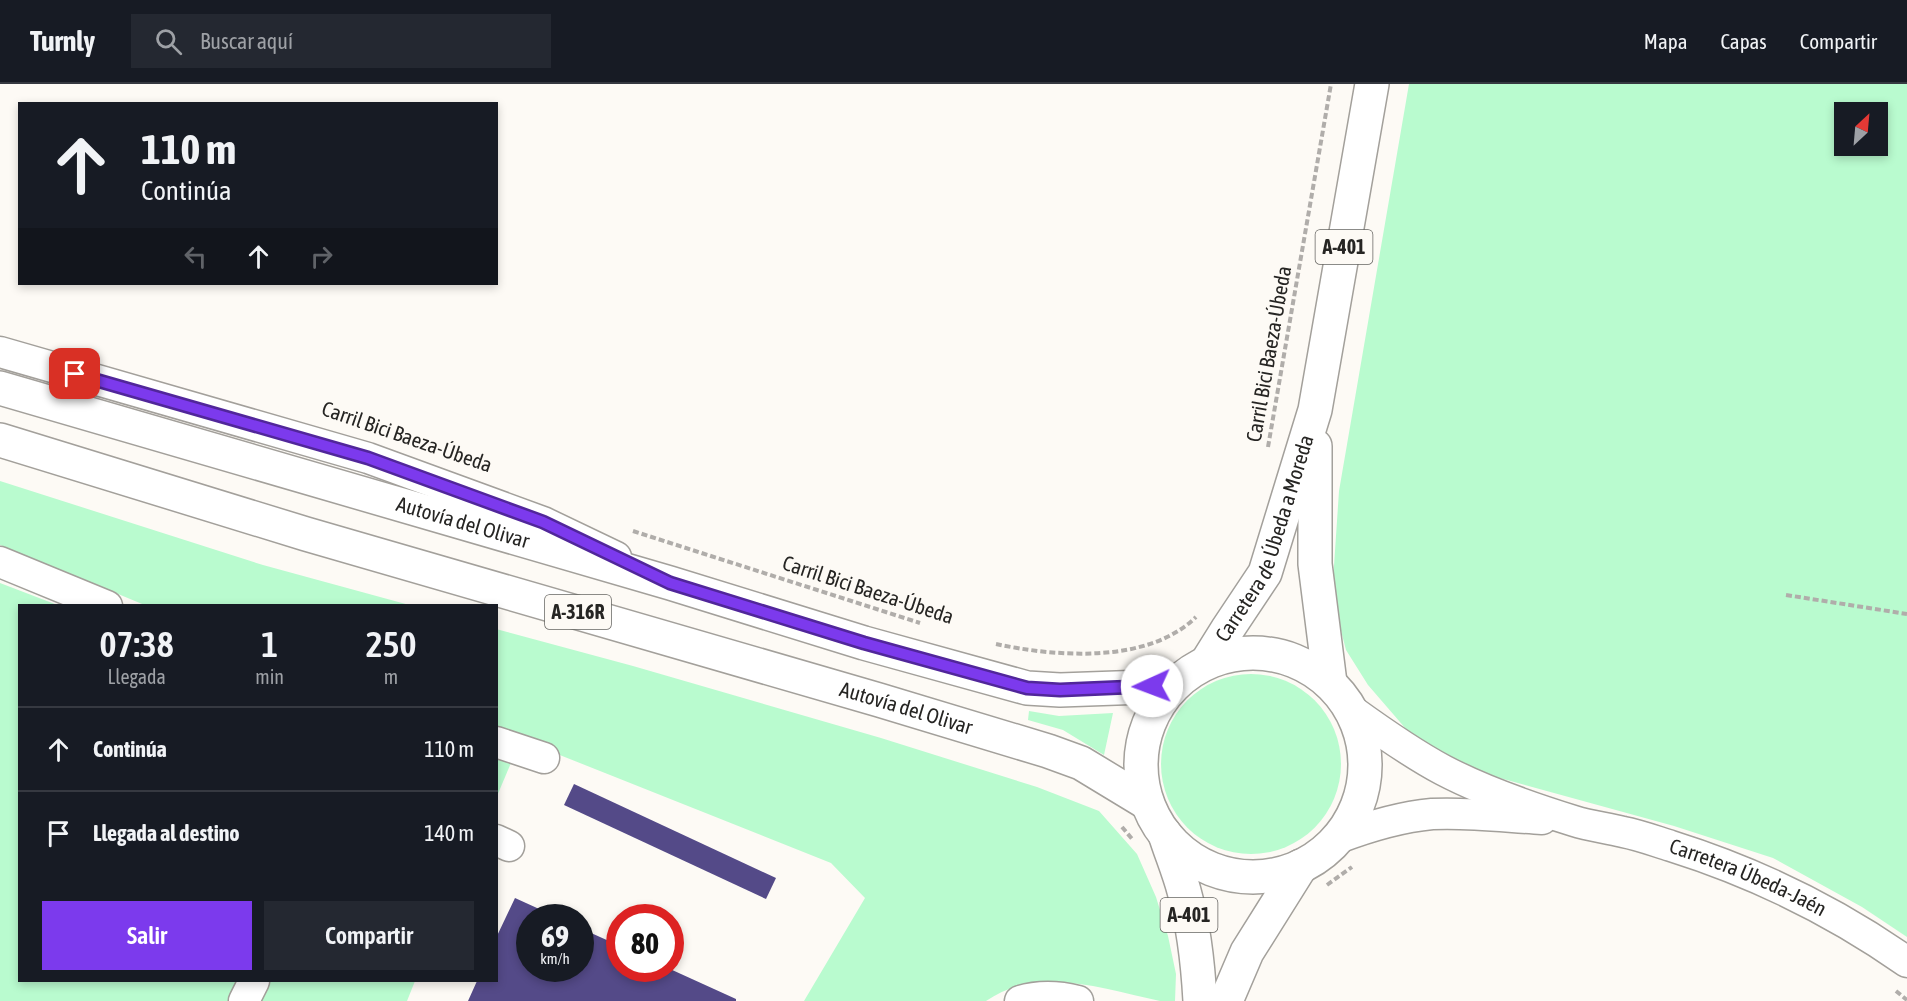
<!DOCTYPE html>
<html lang="es">
<meta charset="utf-8">
<style>
:root{--surface:#171b24;--page:#242831;--text:#f1f3f6;--muted:#9ea1a6;--line:#363941;--accent:#7c3aed}
body{margin:0;font-family:"Asap Condensed",sans-serif;background:var(--page);color:var(--text);height:100vh;display:flex;flex-direction:column;font-size:22px;white-space:nowrap}
*{box-sizing:border-box;margin:0}
p{font-size:20px;color:var(--muted)}
.icon{flex:none;width:33px;height:33px;fill:none;stroke:currentColor;stroke-width:2;stroke-linecap:round;stroke-linejoin:round}
.map{position:relative;flex:1;overflow:hidden}
.drawer{position:absolute;left:18px;top:520px;width:480px;height:378px;display:flex;flex-direction:column;background:var(--surface);border-radius:0px;box-shadow:0 3px 9px #0003}
.drawer>*{flex:none}
.hud{position:absolute;left:18px;top:18px;width:480px;height:183px;border-radius:0px;box-shadow:0 3px 9px #0003;background:#171b24;color:var(--text);overflow:hidden}
.needle{width:39px;rotate:26deg}
.controls{position:absolute;left:1834px;top:18px;display:grid;gap:12px}
.controls a{display:grid;place-items:center;width:54px;height:54px;border-radius:0px;background:var(--surface);box-shadow:0 3px 9px #0003;font-size:30px}
.speed{position:absolute;left:516px;top:820px;display:flex;gap:12px;font-size:30px;font-weight:700;text-align:center}
.speed>*{display:grid;place-content:center;width:78px;height:78px;border-radius:50%;background:var(--surface);box-shadow:0 3px 9px #0003;line-height:1}
.speed small{font-size:15px;font-weight:400}
.speed .limit{border:9px solid #d22;background:#fff;color:#111}
.pin{position:absolute;display:grid;place-items:center;width:51px;height:51px;color:#fff;margin:-26px;border-radius:12px;box-shadow:0 3px 9px #0006}
.me{position:absolute;width:66px;margin:-33px;rotate:268deg;stroke-linejoin:round;filter:drop-shadow(0 0 4px #0008)}
.turn{display:flex;align-items:center;gap:21px;height:126px;padding:0 24px;font-size:27px}
.turn .icon{width:78px;height:78px;stroke-width:2.5}
.turn b{display:block;font-size:42px;line-height:51px}
.lanes{display:flex;align-items:center;height:57px;padding:0 24px;background:#0003;justify-content:center;gap:30px;direction:ltr}
.lanes .off{opacity:.35}
.eta{display:flex;justify-content:space-evenly;align-items:center;height:102px;text-align:center}
.eta b{font-size:36px;font-weight:600;line-height:42px}
.cta{display:flex;gap:12px;margin-top:auto;padding:12px 24px}
.cta a{flex:1;height:69px;border-radius:0px;background:var(--accent);color:#fff;font-size:24px;font-weight:600;line-height:69px;text-align:center}
.cta a+a{background:var(--page);color:var(--text)}
ul{padding:0;list-style:none}
li{display:flex;align-items:center;gap:18px;height:84px;padding:0 24px;border-top:2px solid var(--line)}
li div{flex:1}
li b{display:block;font-size:22px}
li em{font-style:normal}
header{display:flex;align-items:center;gap:36px;box-sizing:border-box;height:84px;padding:0 30px;background:var(--surface);border-bottom:2px solid var(--line)}
header strong{font-size:28px}
nav{display:flex;gap:33px;margin-inline-start:auto;font-size:21px}
.search{width:420px;height:54px;background:var(--page);display:flex;align-items:center;gap:15px;box-sizing:border-box;padding:0 21px;border-radius:0px;color:var(--muted);font-size:22px}
.map>svg:first-child{display:block}
.green{fill:#b9fbcf;fill-rule:evenodd}
.building{fill:#544a88}
.lines{fill:none;stroke-linecap:round;stroke-linejoin:round}
.minor-casing{stroke:#a3a09b;stroke-width:33}
.major-casing{stroke:#a3a09b;stroke-width:36}
.highway-casing{stroke:#a3a09b;stroke-width:36}
.path{stroke:#b0adaa;stroke-width:4;stroke-dasharray:6 3;stroke-linecap:butt}
.minor{stroke:#fff;stroke-width:30}
.major{stroke:#fff;stroke-width:33}
.highway{stroke:#fff;stroke-width:33}
.route-casing{stroke:#51269a;stroke-width:15}
.route{stroke:#7c3aed;stroke-width:10}
.labels{text-anchor:middle;stroke-width:6;stroke-linejoin:round;paint-order:stroke}
.shield{fill:#fdfaf5;stroke:#666562;stroke-width:1.5}
.shield-label{font-size:20px;font-weight:bold;fill:#262523}
.street-label{font-size:21px;fill:#262523;stroke:#fdfaf5}
</style>
<header>
<strong>Turnly</strong>
<div class="search"><svg class="icon" aria-label="search" viewBox="0 0 24 24"><circle cx="10" cy="10" r="6"/><path d="M15 15l6 6"/></svg>Buscar aquí</div>
<nav><a>Mapa</a><a>Capas</a><a>Compartir</a></nav>
</header>
<div class="map">
<svg width="1907" height="917" viewBox="0 0 1907 917">
<rect width="100%" height="100%" fill="#fdfaf5"/>
<g class="green">
<path d="M 1409,0 L 1907,0 L 1907,853 L 1862,823 L 1773,774 L 1674,742 L 1478,688 L 1439,667 L 1406,645 L 1368,601 L 1346,566 L 1332,512 L 1339,407 ZM 1845,28 L 1878,28 L 1878,62 L 1845,62 Z"/>
<path d="M 0,397 L 263,481 L 413,522 L 147,522 L 0,461 Z"/>
<path d="M 0,499 L 60,522 L 20,522 L 20,897 L 415,897 L 407,917 L 0,917 Z"/>
<path d="M 496,545 L 633,582 L 881,654 L 1037,703 L 1099,727 L 1137,770 L 1156,813 L 1168,852 L 1176,890 L 1175,917 L 1160,917 C 1103,905 1039,881 986,917 L 804,917 L 865,814 L 831,779 L 497,646 Z"/>
<circle cx="1251" cy="680" r="90"/>
<path d="M 1029,627 L 1059,632 L 1113,629 L 1104,671 L 1063,646 L 1028,636 Z"/>
<path d="M 497,674 L 511,679 L 497,712 Z"/>
</g>
<g class="building">
<path d="M 574,700 L 776,794 L 766,815 L 564,721 Z"/>
<path d="M 515,814 L 559,834 L 530,834 L 530,885 L 580,885 L 580,844 L 620,862 L 620,885 L 670,885 L 736,915 L 736,917 L 468,917 L 477,897 L 496,897 L 496,854 Z"/>
</g>
<g class="lines">
<g class="minor-casing">
<g id="minor">
<path d="M 0,268 L 368,374 L 543,438 L 616,473"/>
<path d="M 0,478 L 107,522"/>
<path id="s1" d="M 1351,626 C 1380,647 1411,669 1443,686 C 1481,706 1532,724 1574,737 C 1590,742 1607,744 1623,748 C 1639,751 1655,757 1671,762 C 1757,789 1833,826 1907,878"/>
<path d="M 496,658 L 544,674"/>
<path d="M 1338,754 C 1367,743 1400,733 1432,730 C 1469,728 1506,733 1542,735"/>
<path d="M 496,756 L 509,762"/>
<path d="M 244,917 L 254,897"/>
<path d="M 1020,917 C 1040,911 1058,912 1078,917"/>
</g>
</g>
<g class="major-casing">
<g id="major">
<path d="M 1315,362 L 1315,480 L 1330,599"/>
<circle cx="1253" cy="681" r="112"/>
<path id="s2" d="M 1207,578 L 1227,546 L 1265,489 L 1315,326 L 1372,0"/>
<path d="M 1165,750 C 1171,769 1179,788 1184,807 C 1194,843 1198,880 1200,917"/>
<path d="M 1226,917 L 1247,868 L 1301,782"/>
</g>
</g>
<g class="highway-casing">
<g id="highway">
<path id="s3" d="M 0,304 L 670,499 L 864,559 L 1027,604 L 1060,606 L 1173,602"/>
<path id="s4" d="M 0,356 L 306,450 L 879,616 L 1048,667 L 1081,679 L 1147,719"/>
</g>
</g>
<g class="path">
<path d="M 1268,363 L 1331,0"/>
<path d="M 633,447 L 920,539"/>
<path d="M 1786,511 L 1907,530"/>
<path d="M 996,560 C 1057,573 1148,580 1196,533"/>
<path d="M 1122,743 L 1133,756"/>
<path d="M 1327,801 L 1352,783"/>
<path d="M 1896,907 L 1907,916"/>
</g>
<use href="#minor" class="minor"/>
<use href="#major" class="major"/>
<use href="#highway" class="highway"/>
</g>
<g class="lines">
<g class="route-casing">
<path id="route" d="M 75,290 L 368,374 L 543,438 L 670,499 L 864,559 L 1027,604 L 1060,606 L 1152,602"/>
</g>
<use href="#route" class="route"/>
</g>
<g class="labels">
<g class="shield">
<rect x="1315.5" y="146" width="57" height="34" rx="4.5"/>
<rect x="545" y="511" width="66" height="34" rx="4.5"/>
<rect x="1160.5" y="814" width="57" height="34" rx="4.5"/>
</g>
<g class="shield-label">
<text x="1344" y="170">A-401</text>
<text x="578" y="535">A-316R</text>
<text x="1189" y="838">A-401</text>
</g>
<g class="street-label">
<text transform="translate(1269 270) rotate(-80)" y="7">Carril Bici Baeza-Úbeda</text>
<text transform="translate(407 353) rotate(19)" y="7">Carril Bici Baeza-Úbeda</text>
<text dy="7" stroke="none"><textPath href="#s3" startOffset="482">Autovía del Olivar</textPath></text>
<text dy="7" stroke="none"><textPath href="#s2" startOffset="138">Carretera de Úbeda a Moreda</textPath></text>
<text transform="translate(868 506) rotate(18)" y="7">Carril Bici Baeza-Úbeda</text>
<text dy="7" stroke="none"><textPath href="#s4" startOffset="945">Autovía del Olivar</textPath></text>
<text dy="7" stroke="none"><textPath href="#s1" startOffset="434">Carretera Úbeda-Jaén</textPath></text>
</g>
</g>
</svg>
<div class="controls">
<a><svg class="needle" viewBox="-14 -14 28 28"><path d="M0-13l5 13h-10z" fill="#e53935"/><path d="M0 13l5-13h-10z" fill="#9ea1a6"/></svg></a>
</div>
<div class="speed"><div>69<small>km/h</small></div><div class="limit">80</div></div>
<div class="pin" style="left:75px;top:290px;background:#d93025"><svg class="icon" aria-label="arrive" viewBox="0 0 24 24"><path d="M6 21V4h12l-3 4 3 4H6"/></svg></div>
<svg class="me" style="left:1152px;top:602px" viewBox="-20 -20 40 40"><circle r="19" fill="#fff"/><path d="M0-13L10 11 0 6-10 11z" fill="#7c3aed"/></svg>
<div class="hud">
<div class="turn"><svg class="icon" aria-label="ahead" viewBox="0 0 24 24"><path d="M12 20V5M6 11l6-6 6 6"/></svg><div><b>110 m</b>Continúa</div></div>
<div class="lanes"><svg class="icon off" aria-label="left" viewBox="0 0 24 24"><path d="M17 20v-9H6M10 6l-5 5 5 5"/></svg><svg class="icon" aria-label="ahead" viewBox="0 0 24 24"><path d="M12 20V5M6 11l6-6 6 6"/></svg><svg class="icon off" aria-label="right" viewBox="0 0 24 24"><path d="M7 20v-9h11M14 6l5 5-5 5"/></svg></div>
</div>
<section class="drawer">
<div class="eta">
<div><b>07:38</b><p>Llegada</p></div>
<div><b>1</b><p>min</p></div>
<div><b>250</b><p>m</p></div>
</div>
<ul>
<li><svg class="icon" aria-label="ahead" viewBox="0 0 24 24"><path d="M12 20V5M6 11l6-6 6 6"/></svg><div><b>Continúa</b></div><em>110 m</em></li>
<li><svg class="icon" aria-label="arrive" viewBox="0 0 24 24"><path d="M6 21V4h12l-3 4 3 4H6"/></svg><div><b>Llegada al destino</b></div><em>140 m</em></li>
</ul>
<div class="cta"><a>Salir</a><a>Compartir</a></div>
</section>
</div>
